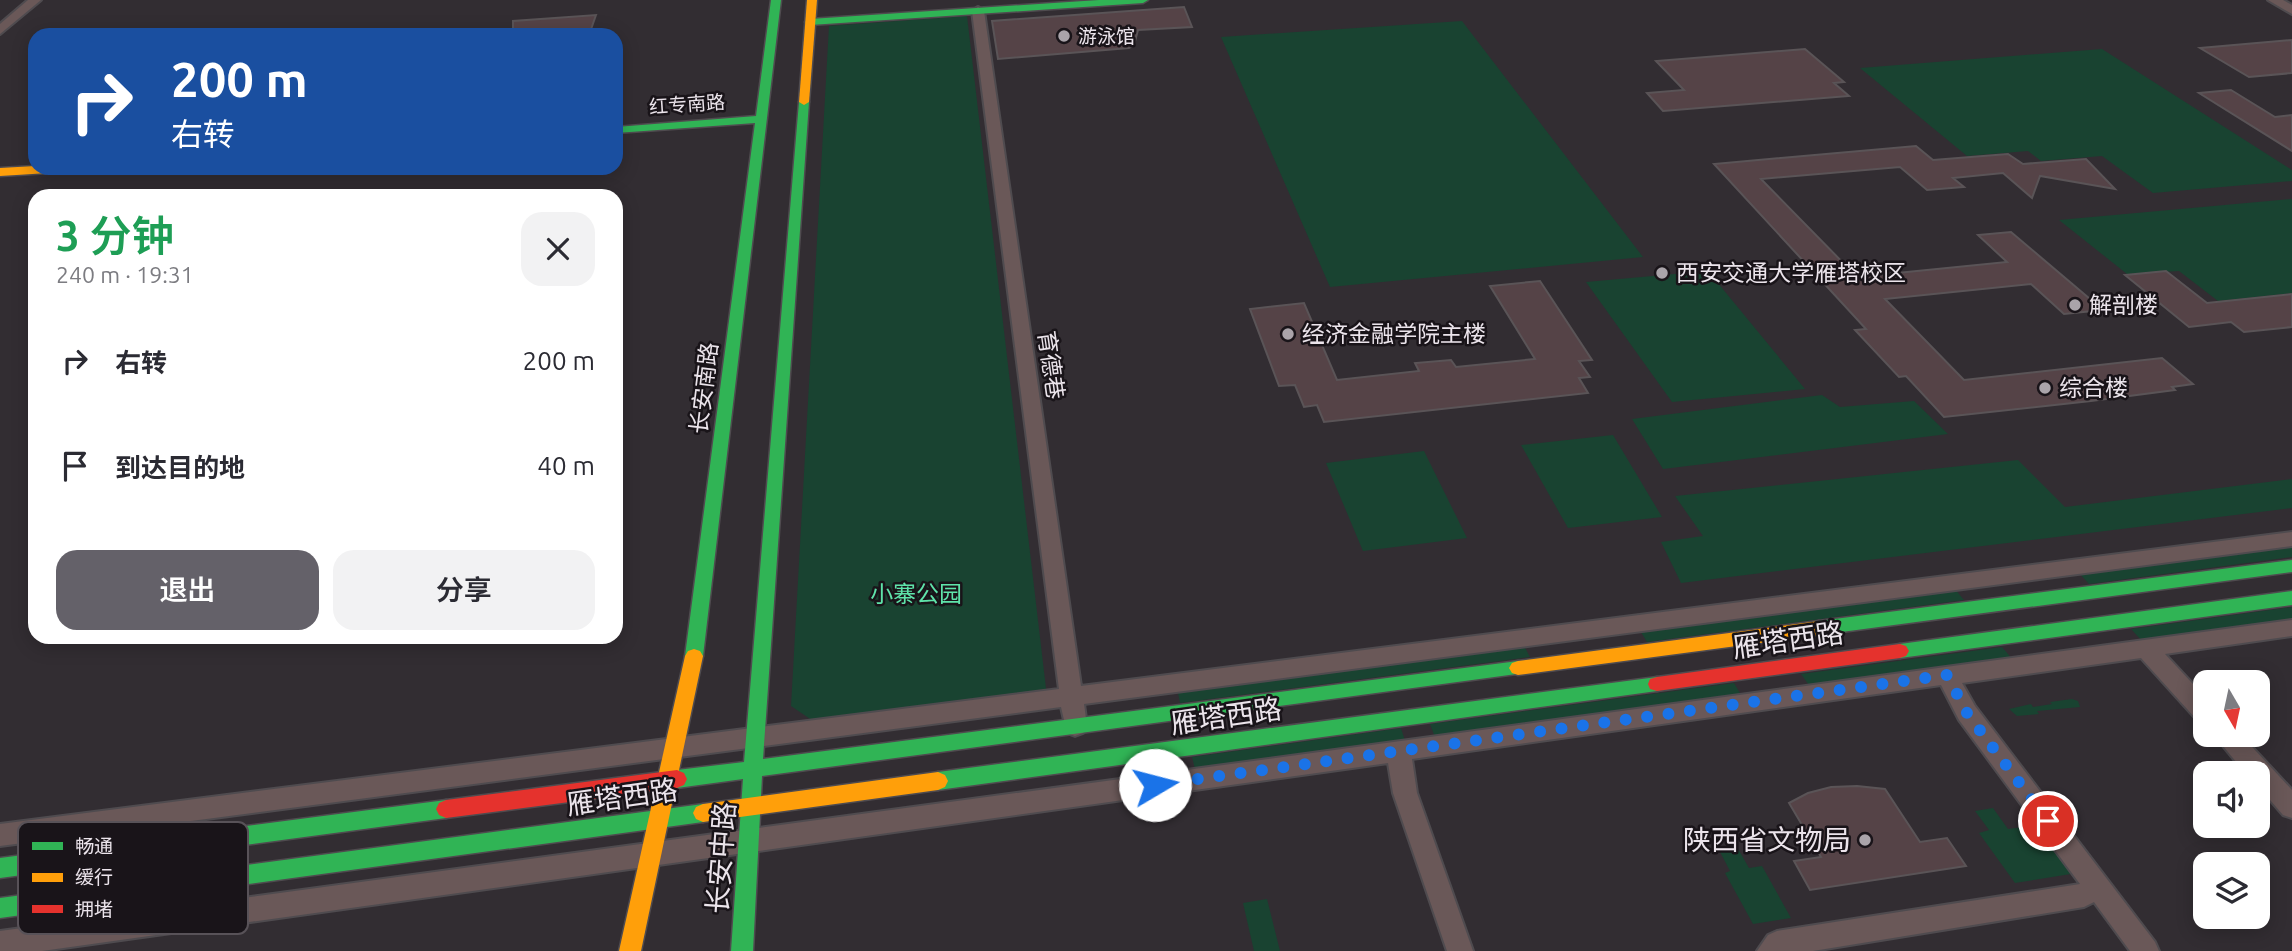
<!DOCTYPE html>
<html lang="zh">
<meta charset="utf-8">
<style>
:root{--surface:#fff;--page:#f2f2f3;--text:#2b2b33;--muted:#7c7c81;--accent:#646169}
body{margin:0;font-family:Ubuntu,"Noto Sans SC",sans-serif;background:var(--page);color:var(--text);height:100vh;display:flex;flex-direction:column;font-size:26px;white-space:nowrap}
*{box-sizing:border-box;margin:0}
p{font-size:23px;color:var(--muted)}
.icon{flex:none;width:38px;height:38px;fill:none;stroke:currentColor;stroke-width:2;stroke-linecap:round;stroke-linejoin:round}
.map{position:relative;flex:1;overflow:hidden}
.drawer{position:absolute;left:28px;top:189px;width:595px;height:455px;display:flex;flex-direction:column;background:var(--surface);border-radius:21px;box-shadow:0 4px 18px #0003}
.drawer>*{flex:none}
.top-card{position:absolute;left:28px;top:28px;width:595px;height:147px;border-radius:21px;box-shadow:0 4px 18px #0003;background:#1a4fa0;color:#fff;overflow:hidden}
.needle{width:46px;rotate:171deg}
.buttons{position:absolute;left:2193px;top:670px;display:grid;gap:14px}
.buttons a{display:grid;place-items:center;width:77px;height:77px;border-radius:14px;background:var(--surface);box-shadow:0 4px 18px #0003;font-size:35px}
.pin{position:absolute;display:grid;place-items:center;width:60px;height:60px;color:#fff;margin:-30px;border:4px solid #fff;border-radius:50%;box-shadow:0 2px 7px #0007}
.me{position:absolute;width:77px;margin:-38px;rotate:82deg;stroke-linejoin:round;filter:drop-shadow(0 0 5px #0008)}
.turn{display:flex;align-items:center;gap:24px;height:147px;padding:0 28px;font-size:32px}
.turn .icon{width:91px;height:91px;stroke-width:2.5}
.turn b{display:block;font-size:49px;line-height:60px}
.round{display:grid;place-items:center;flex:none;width:74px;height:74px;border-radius:21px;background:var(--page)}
.overview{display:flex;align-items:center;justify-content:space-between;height:119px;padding:0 28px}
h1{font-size:42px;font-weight:600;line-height:52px;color:#1e9e55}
.action{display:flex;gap:14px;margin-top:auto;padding:14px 28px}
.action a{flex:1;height:80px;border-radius:21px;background:var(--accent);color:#fff;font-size:28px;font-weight:600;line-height:80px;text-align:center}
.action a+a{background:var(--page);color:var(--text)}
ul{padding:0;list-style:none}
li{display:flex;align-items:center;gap:21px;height:105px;padding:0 28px}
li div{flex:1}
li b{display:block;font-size:26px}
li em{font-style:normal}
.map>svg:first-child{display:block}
.green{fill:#194331}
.building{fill:#554347;stroke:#5a5457;stroke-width:2}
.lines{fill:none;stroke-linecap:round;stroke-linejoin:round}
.street-casing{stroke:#4f4b4f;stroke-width:4}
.fast-casing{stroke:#4f4b4f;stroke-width:3}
.slow-casing{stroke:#4f4b4f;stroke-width:3}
.jam-casing{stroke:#4f4b4f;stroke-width:3}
.street{fill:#6a5858;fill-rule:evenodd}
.fast{fill:#30b455;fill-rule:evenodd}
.slow{fill:#ff9f0a;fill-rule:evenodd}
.jam{fill:#e5322d;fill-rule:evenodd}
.route{stroke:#1a73e8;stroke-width:12;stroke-dasharray:0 21.6}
.poi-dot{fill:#aaa4aa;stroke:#191419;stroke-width:2.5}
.labels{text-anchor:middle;stroke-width:5;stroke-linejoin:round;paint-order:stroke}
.far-poi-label{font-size:19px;fill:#ebe4eb;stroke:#191419;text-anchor:start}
.far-street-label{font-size:19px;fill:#ebe4eb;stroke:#191419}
.poi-label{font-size:23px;fill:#ebe4eb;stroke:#191419;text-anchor:start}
.street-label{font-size:23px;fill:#ebe4eb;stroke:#191419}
.park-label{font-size:23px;fill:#5fe4aa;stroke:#191419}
.near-street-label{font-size:28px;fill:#ebe4eb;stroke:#191419}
.near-poi-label{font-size:28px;fill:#ebe4eb;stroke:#191419;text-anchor:end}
.key{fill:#191419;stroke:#585258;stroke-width:2}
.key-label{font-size:19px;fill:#ebe4eb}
</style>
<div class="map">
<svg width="2292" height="951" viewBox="0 0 2292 951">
<rect width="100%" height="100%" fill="#322d32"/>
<g class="green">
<path d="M 967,16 L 1047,697 L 822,727 L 791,706 L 829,26 Z"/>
<path d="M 1462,21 L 1643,257 L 1330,287 L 1221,37 Z"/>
<path d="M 2102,49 L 2292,170 L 2292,181 L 2153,193 L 2102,156 L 2041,161 L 2028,151 L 1967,156 L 1860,68 Z"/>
<path d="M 2292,199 L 2292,293 L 2218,301 L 2179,271 L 2127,274 L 2059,220 Z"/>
<path d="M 1708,271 L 1805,389 L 1672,402 L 1586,282 Z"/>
<path d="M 1822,395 L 1840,407 L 1914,401 L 1948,434 L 1663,469 L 1632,419 Z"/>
<path d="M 1613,435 L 1662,517 L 1568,528 L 1521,445 Z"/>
<path d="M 1424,451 L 1467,538 L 1363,551 L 1326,463 Z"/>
<path d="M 2018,460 L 2065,507 L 2292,479 L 2292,508 L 1681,583 L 1661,542 L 1703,536 L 1675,496 Z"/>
<path d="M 2292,544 L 2292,557 L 2089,584 L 2078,572 Z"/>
<path d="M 1954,588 L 1964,600 L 1647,642 L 1639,629 Z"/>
<path d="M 2292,607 L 2292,622 L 2144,643 L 2131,629 Z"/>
<path d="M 1523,644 L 1530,657 L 1180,703 L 1177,688 Z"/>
<path d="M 2002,647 L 2014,661 L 1811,688 L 1801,674 Z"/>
<path d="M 1734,683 L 1743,698 L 1436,740 L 1430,724 Z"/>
<path d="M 2072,699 L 2078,701 L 2080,707 L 2037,711 L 2039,714 L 2017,716 L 2009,709 L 2031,704 L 2033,707 L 2052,704 L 2050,702 Z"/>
<path d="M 1401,728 L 1406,744 L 1196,773 L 1192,757 Z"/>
<path d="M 1993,808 L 2008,829 L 2030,826 L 2025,818 L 2035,817 L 2077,873 L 2015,883 L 1979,833 L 1989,830 L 1975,811 Z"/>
<path d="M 1737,847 L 1749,868 L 1762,866 L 1791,918 L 1753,924 L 1725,873 L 1730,871 L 1719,850 Z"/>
<path d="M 1267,899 L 1280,951 L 1254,951 L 1243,903 Z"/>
</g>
<g class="building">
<path d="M 1184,7 L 1192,27 L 1138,30 L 1134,45 L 1129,48 L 998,59 L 992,21 Z"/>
<path d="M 596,15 L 589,35 L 513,35 L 513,21 Z"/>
<path d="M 2292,40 L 2292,73 L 2249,77 L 2200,48 Z"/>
<path d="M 1805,49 L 1844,82 L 1834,83 L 1849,96 L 1663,111 L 1647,93 L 1684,90 L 1656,61 Z"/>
<path d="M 2231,90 L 2275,117 L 2292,115 L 2292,151 L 2199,93 Z"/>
<path d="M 1916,146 L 1933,160 L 2008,154 L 2023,164 L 2086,159 L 2115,189 L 2040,176 L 2032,198 L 2003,173 L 1953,178 L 1964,187 L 1927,190 L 1900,167 L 1761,179 L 1857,277 L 2007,262 L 1978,235 L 2011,232 L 2103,310 L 2064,314 L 2031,284 L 1885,299 L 1964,380 L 2162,358 L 2193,384 L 2172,387 L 2175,390 L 2091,401 L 1944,417 L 1906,376 L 1899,377 L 1855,330 L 1866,329 L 1714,164 Z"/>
<path d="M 2166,271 L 2207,303 L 2292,294 L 2292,327 L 2244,332 L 2231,322 L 2189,327 L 2125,275 Z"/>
<path d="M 1540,281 L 1592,360 L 1579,361 L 1590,377 L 1579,378 L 1588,393 L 1324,422 L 1317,405 L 1304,407 L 1295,385 L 1279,386 L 1250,309 L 1304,303 L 1337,380 L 1419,371 L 1415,363 L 1451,360 L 1456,367 L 1535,359 L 1490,286 Z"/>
<path d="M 1857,786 L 1885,789 L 1920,842 L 1947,838 L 1966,866 L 1810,890 L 1794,861 L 1821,857 L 1789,803 L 1808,793 L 1831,787 Z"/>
</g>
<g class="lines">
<g class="street-casing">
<g id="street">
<path d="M 28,0 L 41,0 L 0,34 L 0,24 Z"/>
<path d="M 2268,0 L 2283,0 L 2292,5 L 2292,14 Z"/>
<path d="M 978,7 L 984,11 L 1081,686 L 2292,532 L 2292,546 L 1084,704 L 1087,726 L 1083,733 L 1075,736 L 1067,733 L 1061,707 L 0,846 L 0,824 L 1059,689 L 972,11 Z"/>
<path d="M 2292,620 L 2292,636 L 2165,654 L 2205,697 L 2205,723 L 2197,720 L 2141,658 L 1962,683 L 1975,706 L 2155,942 L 2159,951 L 2130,951 L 2094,902 L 2084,907 L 1813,951 L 1757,951 L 1768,935 L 1777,931 L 2080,884 L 1959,720 L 1941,685 L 1412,759 L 1417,793 L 1473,951 L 1447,951 L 1393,793 L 1388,763 L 42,951 L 0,951 L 0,931 Z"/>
<path d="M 2214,735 L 2241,735 L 2292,790 L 2292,818 L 2283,815 L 2258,786 L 2258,774 L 2246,774 Z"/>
</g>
</g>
<g class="fast-casing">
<g id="fast">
<path d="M 771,0 L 781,0 L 703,656 L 700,661 L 694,663 L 688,661 L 685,656 L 755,123 L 616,133 L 616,127 L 756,116 Z"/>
<path d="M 1099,0 L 1148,0 L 1143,3 L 810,25 L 805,22 L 810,19 Z"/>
<path d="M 804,99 L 809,102 L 763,759 L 1518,661 L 1524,663 L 1527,668 L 1524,673 L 762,776 L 753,951 L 731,951 L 743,779 L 677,788 L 670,785 L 667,779 L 670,773 L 677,770 L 744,762 L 799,102 Z"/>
<path d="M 2292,560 L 2292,572 L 1819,635 L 1813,633 L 1810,628 L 1813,623 L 1819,621 Z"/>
<path d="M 2292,591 L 2292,605 L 1900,658 L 1894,656 L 1891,651 L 1894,646 L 1900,644 Z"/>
<path d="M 1657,677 L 1664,679 L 1666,684 L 1664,689 L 1657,691 L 938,790 L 931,787 L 928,781 L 931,775 L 938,772 Z"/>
<path d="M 446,800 L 453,803 L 456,809 L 453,815 L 446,818 L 0,878 L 0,858 Z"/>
<path d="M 703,804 L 710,807 L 713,813 L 710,819 L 703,822 L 0,918 L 0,898 Z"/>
</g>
</g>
<g class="slow-casing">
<g id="slow">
<path d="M 807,0 L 817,0 L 809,102 L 804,105 L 799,102 Z"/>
<path d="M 35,166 L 71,168 L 65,172 L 0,176 L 0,168 Z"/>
<path d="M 1819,621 L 1825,623 L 1828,628 L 1825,633 L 1819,635 L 1518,675 L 1512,673 L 1509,668 L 1512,663 L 1518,661 Z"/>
<path d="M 694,649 L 700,651 L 703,656 L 641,951 L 619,951 L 685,656 L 688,651 Z"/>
<path d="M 938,772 L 945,775 L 948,781 L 945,787 L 938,790 L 703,822 L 696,819 L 693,813 L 696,807 L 703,804 Z"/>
</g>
</g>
<g class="jam-casing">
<g id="jam">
<path d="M 1900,644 L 1906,646 L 1909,651 L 1906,656 L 1900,658 L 1657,691 L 1650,689 L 1648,684 L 1650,679 L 1657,677 Z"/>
<path d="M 677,770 L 684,773 L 687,779 L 684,785 L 677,788 L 446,818 L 439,815 L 436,809 L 439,803 L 446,800 Z"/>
</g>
</g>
<use href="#street" class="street"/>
<use href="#fast" class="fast"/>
<use href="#slow" class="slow"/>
<use href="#jam" class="jam"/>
</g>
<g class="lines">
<path class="route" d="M 1155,785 L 1947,675 L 1967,713 L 2048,821"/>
</g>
<g class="poi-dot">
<circle cx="1064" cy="36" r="7"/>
<circle cx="1662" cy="273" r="7"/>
<circle cx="2075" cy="305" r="7"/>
<circle cx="1288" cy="334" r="7"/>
<circle cx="2045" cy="388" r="7"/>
<circle cx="1865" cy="840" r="7"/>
</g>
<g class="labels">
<g class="far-poi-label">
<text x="1078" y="43">游泳馆</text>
</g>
<g class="far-street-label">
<text transform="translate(687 104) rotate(-4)" y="7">红专南路</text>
</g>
<g class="poi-label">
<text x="1676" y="281">西安交通大学雁塔校区</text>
<text x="2089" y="313">解剖楼</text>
<text x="1302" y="342">经济金融学院主楼</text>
<text x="2059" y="396">综合楼</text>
</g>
<g class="street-label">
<text transform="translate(1051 365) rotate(82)" y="8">育德巷</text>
<text transform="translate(704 388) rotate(-83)" y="8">长安南路</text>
</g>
<g class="park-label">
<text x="916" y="602">小寨公园</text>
</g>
<g class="near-street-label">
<text transform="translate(1788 640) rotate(-8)" y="10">雁塔西路</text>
<text transform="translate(1226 716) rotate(-8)" y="10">雁塔西路</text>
<text transform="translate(622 797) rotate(-8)" y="10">雁塔西路</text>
<text transform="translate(721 858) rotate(-86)" y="10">长安中路</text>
</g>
<g class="near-poi-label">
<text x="1851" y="850">陕西省文物局</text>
</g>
</g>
<rect x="18" y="822" width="230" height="112" rx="10" class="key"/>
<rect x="32" y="842" width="31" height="8" fill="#30b455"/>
<rect x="32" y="873" width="31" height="9" fill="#ff9f0a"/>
<rect x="32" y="905" width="31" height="8" fill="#e5322d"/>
<g class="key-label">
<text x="75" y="853">畅通</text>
<text x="75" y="884">缓行</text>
<text x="75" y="916">拥堵</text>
</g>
</svg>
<div class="buttons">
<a><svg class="needle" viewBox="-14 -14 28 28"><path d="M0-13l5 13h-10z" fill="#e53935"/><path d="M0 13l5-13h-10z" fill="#7c7c81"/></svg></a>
<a><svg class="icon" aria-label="sound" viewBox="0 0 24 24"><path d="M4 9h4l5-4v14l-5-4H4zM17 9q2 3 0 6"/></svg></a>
<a><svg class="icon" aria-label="layers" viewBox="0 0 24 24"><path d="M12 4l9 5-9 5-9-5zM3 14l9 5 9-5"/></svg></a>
</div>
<div class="pin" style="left:2048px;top:821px;background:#d93025"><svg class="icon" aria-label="arrive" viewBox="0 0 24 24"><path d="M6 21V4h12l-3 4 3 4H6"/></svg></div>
<svg class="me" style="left:1155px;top:785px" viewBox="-20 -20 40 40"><circle r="19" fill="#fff"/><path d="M0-13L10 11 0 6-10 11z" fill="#1a73e8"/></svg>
<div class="top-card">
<div class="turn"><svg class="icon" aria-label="right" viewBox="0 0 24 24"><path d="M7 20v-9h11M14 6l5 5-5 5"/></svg><div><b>200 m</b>右转</div></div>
</div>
<section class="drawer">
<div class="overview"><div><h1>3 分钟</h1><p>240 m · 19:31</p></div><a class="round"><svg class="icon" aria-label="close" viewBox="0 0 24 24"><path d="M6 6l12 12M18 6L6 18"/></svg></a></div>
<ul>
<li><svg class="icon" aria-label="right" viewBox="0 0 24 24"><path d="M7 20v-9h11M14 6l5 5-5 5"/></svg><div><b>右转</b></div><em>200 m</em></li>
<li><svg class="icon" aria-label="arrive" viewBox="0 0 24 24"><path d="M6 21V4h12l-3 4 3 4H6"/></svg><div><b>到达目的地</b></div><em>40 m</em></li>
</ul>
<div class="action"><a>退出</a><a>分享</a></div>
</section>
</div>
